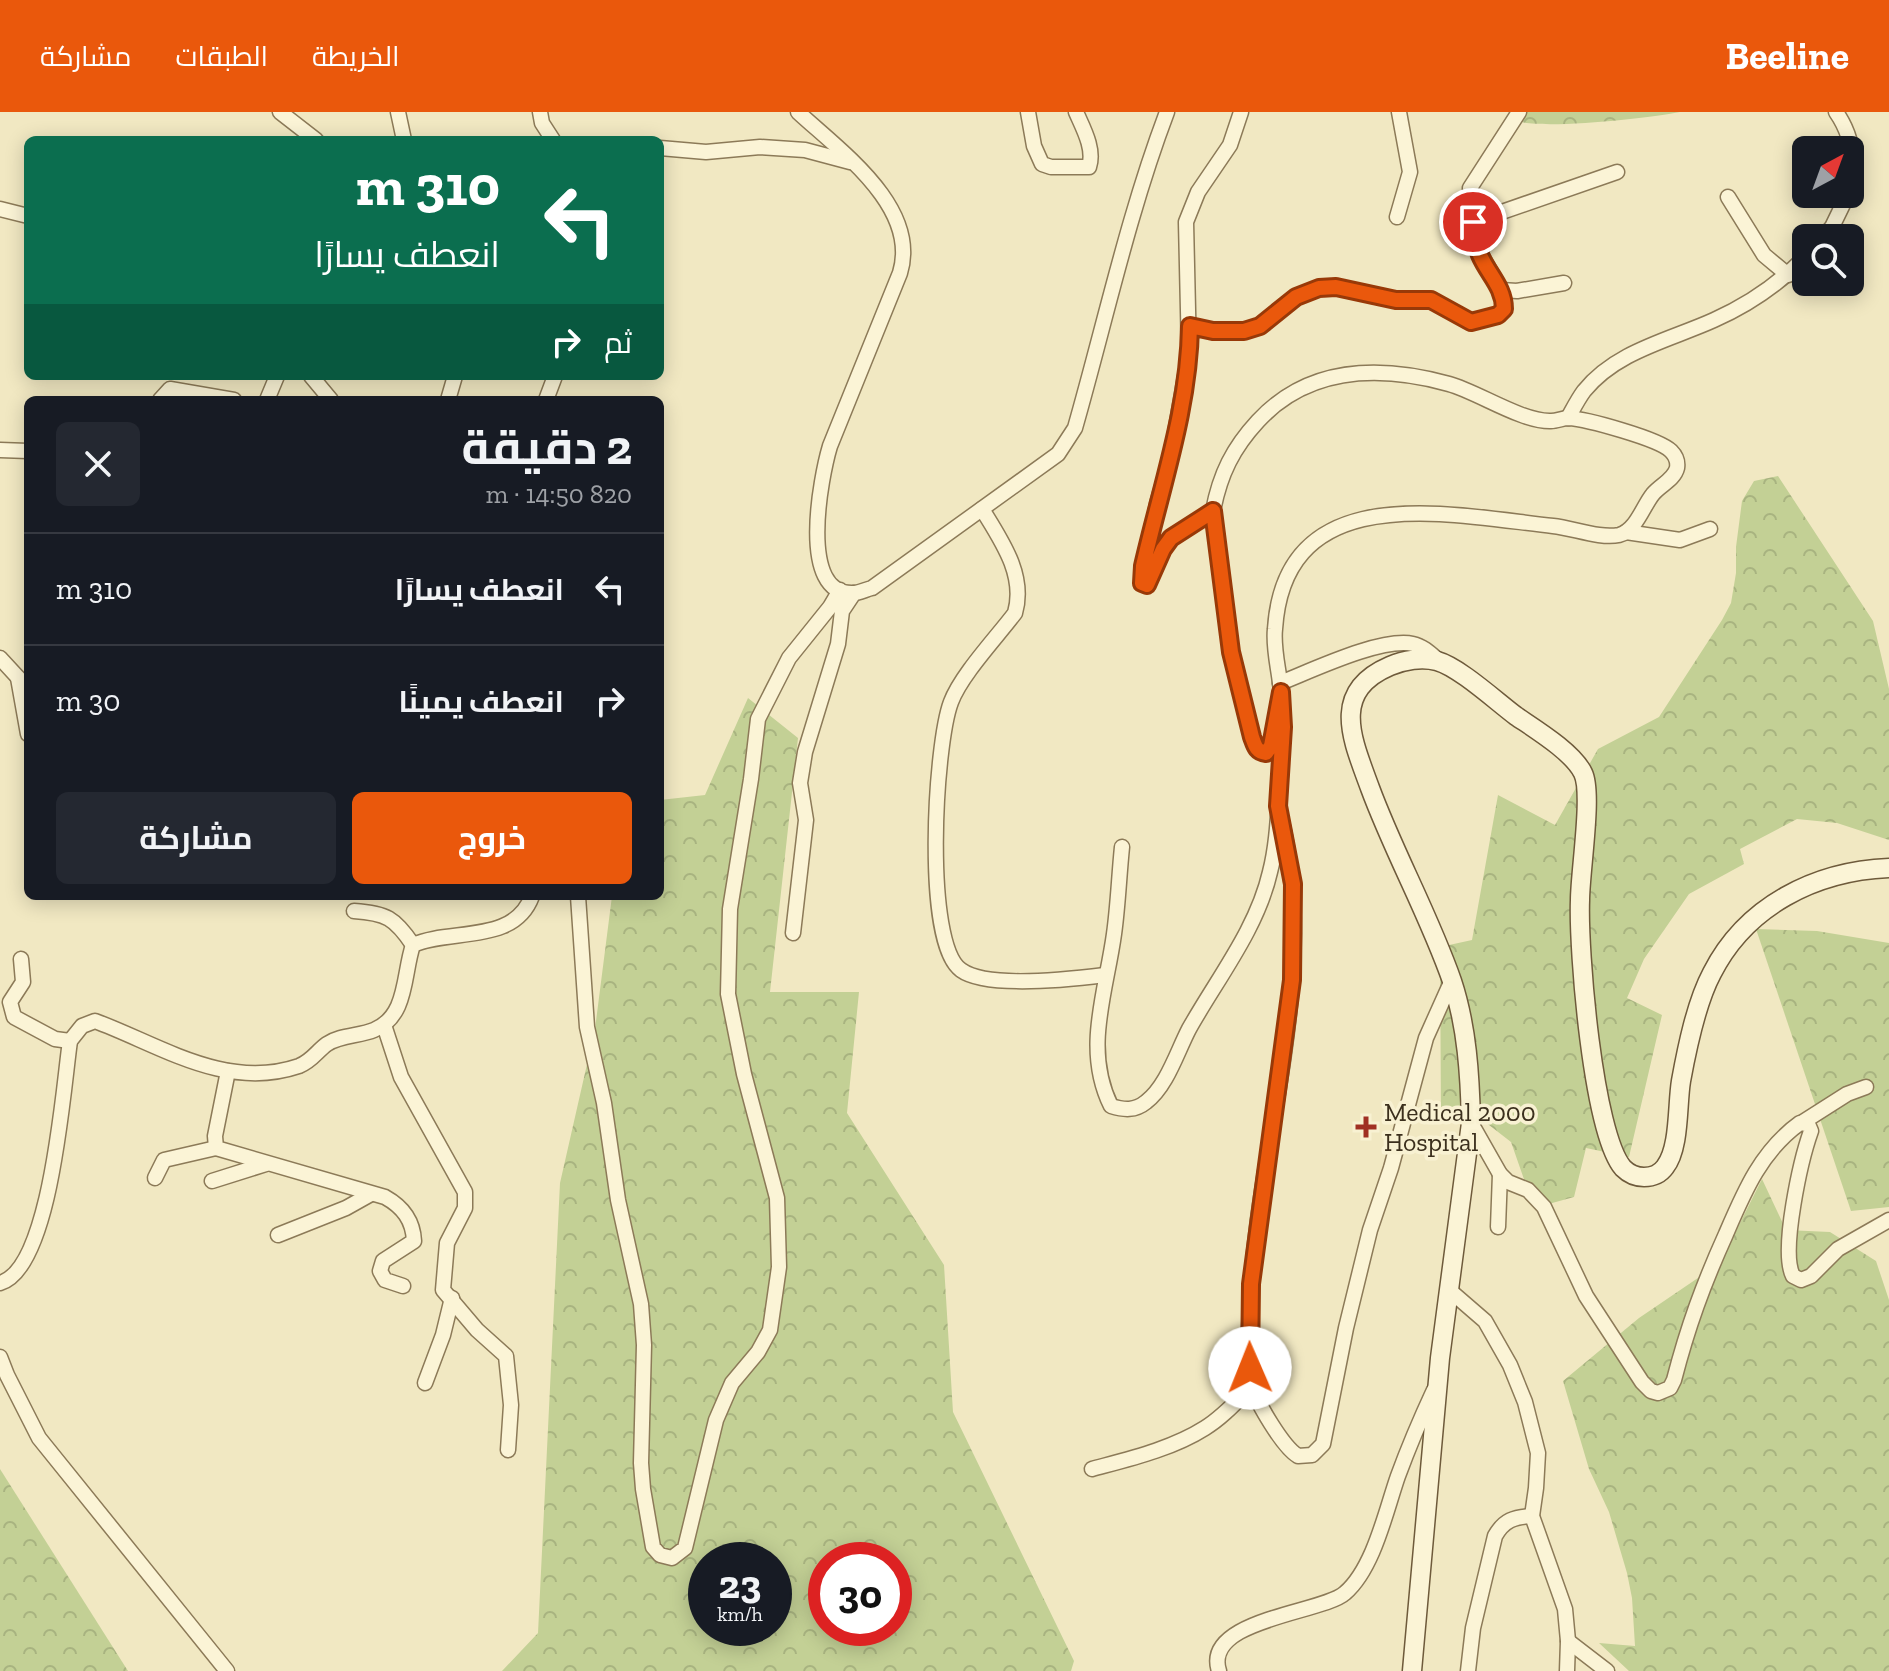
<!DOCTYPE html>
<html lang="ar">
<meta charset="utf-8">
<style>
:root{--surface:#171b24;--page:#242831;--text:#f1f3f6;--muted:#9ea1a6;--line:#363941;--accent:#ea580c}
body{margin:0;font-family:"Zilla Slab",Cairo,serif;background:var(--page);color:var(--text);direction:rtl;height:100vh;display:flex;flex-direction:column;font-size:30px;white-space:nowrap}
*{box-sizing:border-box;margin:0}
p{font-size:26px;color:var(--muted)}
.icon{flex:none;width:44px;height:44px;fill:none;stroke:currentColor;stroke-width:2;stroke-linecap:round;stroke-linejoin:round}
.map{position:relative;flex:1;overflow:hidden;direction:ltr}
.side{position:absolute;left:24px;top:284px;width:640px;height:504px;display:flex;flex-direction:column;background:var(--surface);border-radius:12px;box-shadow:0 4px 20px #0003;direction:rtl}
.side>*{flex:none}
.hud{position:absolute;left:24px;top:24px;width:640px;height:244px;border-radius:12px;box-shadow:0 4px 20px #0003;direction:rtl;background:#0b6e4f;color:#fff;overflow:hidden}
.needle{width:52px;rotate:41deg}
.fabs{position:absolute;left:1792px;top:24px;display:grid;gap:16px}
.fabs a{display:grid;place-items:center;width:72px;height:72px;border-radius:12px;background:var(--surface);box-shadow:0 4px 20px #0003;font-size:40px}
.speed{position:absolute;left:688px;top:1430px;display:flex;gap:16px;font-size:40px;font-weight:700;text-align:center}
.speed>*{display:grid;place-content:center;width:104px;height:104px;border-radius:50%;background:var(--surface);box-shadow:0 4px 20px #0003;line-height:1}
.speed small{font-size:20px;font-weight:400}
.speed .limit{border:12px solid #d22;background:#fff;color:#111}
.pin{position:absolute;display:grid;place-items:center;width:68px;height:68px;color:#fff;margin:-34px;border:4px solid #fff;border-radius:50%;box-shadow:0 2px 8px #0007}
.me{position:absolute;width:88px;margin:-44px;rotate:359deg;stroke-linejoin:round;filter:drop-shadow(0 0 6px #0008)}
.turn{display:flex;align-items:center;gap:28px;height:168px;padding:0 32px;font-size:36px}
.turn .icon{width:104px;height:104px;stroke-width:2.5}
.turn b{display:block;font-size:56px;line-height:68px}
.then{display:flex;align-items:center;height:76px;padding:0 32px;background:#0003;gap:16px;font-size:30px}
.round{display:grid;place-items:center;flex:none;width:84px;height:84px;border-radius:12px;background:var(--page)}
.summary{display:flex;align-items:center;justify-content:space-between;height:136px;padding:0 32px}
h1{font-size:48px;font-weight:700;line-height:60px}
.action{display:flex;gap:16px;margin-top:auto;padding:16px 32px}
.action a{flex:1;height:92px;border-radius:12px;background:var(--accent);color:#fff;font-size:32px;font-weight:700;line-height:92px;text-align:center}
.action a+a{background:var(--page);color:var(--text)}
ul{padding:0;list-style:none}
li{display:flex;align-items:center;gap:24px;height:112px;padding:0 32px;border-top:2px solid var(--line)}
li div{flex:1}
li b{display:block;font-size:30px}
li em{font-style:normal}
header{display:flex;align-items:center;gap:48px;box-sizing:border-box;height:112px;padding:0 40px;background:var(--accent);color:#fff}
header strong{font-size:38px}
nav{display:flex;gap:44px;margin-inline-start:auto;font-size:28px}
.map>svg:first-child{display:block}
.forest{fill:url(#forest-crowns);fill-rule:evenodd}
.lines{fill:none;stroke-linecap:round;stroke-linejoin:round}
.street-casing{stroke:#8c7a58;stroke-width:17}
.secondary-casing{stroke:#6e5a3b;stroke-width:21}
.street{stroke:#fbf4d6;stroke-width:14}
.secondary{stroke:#fbf4d6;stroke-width:18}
.route-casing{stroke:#983908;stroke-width:20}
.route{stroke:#ea580c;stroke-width:14}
.poi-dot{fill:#a03023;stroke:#f8f1d2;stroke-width:3}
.labels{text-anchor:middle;stroke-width:7;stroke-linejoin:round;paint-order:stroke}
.poi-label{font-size:26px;fill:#3b2f1d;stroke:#f8f1d2;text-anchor:start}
</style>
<header>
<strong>Beeline</strong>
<nav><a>الخريطة</a><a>الطبقات</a><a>مشاركة</a></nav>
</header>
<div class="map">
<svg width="1889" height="1559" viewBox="0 0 1889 1559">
<defs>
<pattern id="forest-crowns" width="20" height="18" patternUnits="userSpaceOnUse" patternTransform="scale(2)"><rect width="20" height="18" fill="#c3d095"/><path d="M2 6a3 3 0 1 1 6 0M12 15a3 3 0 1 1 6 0" fill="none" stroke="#a8b380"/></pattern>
</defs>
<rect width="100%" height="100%" fill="#f1e8c2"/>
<g class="forest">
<path d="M 1510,0 L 1680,0 C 1653,6 1540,18 1518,9 C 1512,6 1513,5 1510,0 Z"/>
<path d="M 1778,364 L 1873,509 L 1889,577 L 1889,728 L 1837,711 L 1797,707 L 1740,737 L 1744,752 L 1689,782 L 1644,847 L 1627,886 L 1662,903 L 1629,1045 L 1586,1036 L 1574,1085 L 1534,1096 L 1511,1030 L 1480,1006 L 1441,1009 L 1440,835 L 1472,828 L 1498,683 L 1555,713 L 1598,637 L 1659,605 L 1722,508 L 1731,491 L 1736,461 L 1736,435 L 1742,389 L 1754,369 Z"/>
<path d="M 748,586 L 798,626 L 770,880 L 859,880 L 847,1001 L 944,1153 L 953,1300 L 1074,1549 L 1071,1559 L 502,1559 L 538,1521 L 560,1071 L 595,917 L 612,784 L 660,784 L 660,688 L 705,683 ZM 706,1448 L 774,1448 L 774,1516 L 706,1516 ZM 826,1448 L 894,1448 L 894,1516 L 826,1516 Z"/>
<path d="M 1756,817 L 1817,819 L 1889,831 L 1889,1095 L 1851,1099 Z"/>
<path d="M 1762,1067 L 1786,1118 L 1830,1120 L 1876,1149 L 1889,1188 L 1889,1559 L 1629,1559 L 1599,1531 L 1635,1534 L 1632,1486 L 1627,1461 L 1609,1400 L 1589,1357 L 1563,1269 L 1639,1206 L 1720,1151 Z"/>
<path d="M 0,1357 L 128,1559 L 0,1559 Z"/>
</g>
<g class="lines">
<g class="street-casing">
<g id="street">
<path d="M 280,0 L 316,28"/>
<path d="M 398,0 L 404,28"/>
<path d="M 540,0 L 542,11 L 553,28"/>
<path d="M 798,0 C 840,39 920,95 900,161 L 830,334 C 821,364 797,485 854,481 C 859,481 867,477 872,476 L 1058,342 L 1075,316 C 1105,211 1128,103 1167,0"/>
<path d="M 1028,0 L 1034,34 L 1042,52 L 1051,55 L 1089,55 C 1095,37 1083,16 1076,0"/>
<path d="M 1836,0 C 1852,23 1856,48 1850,75"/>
<path d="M 660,36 L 706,40 L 760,35 L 805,38 L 850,50"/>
<path d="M 1728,85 L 1764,143 L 1788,163"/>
<path d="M 0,97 L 28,104"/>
<path d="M 1397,105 L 1410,60 L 1399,0"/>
<path d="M 1473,110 L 1617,60"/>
<path d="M 1822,126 L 1832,115 L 1848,82"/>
<path d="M 1501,178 L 1517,179 L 1564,171"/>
<path d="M 1190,214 L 1213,219 L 1244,219 L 1260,214 L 1296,185 L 1319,176 L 1336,175 L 1396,188 L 1431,188 L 1471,210 L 1498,203 L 1504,197 L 1501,178 L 1478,137 L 1470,76 L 1519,0"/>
<path d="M 311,264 L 331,288"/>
<path d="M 160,288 L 170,277 L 234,288"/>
<path d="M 267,288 L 277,264"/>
<path d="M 448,288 L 455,264"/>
<path d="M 546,288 L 555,264"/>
<path d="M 1568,306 C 1573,297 1578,287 1584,279 C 1616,239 1670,228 1714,208 C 1748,193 1781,170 1806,144"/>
<path d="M 0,338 L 28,339"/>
<path d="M 982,397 C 1001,428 1026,463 1015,501 C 997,525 961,563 951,590 C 935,632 923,831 961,858 C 987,877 1073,867 1105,863"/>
<path d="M 1213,399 L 1171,426 L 1163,437 L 1147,473 L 1142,471 L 1157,392 L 1171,344 L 1189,242 L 1186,110 L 1198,80 L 1230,33 L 1241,0"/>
<path d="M 1626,420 L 1680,428 L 1710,417"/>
<path d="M 0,546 L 24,572"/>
<path d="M 18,566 L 28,622"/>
<path d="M 1280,571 C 1311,559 1381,525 1413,532 C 1423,534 1431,542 1439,549"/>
<path d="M 1281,706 C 1294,760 1296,814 1292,869 C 1284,980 1253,1089 1250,1201 C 1249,1224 1245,1251 1252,1274 C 1257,1291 1283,1335 1298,1344 L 1312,1343 L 1323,1332 L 1346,1216 L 1370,1118 L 1391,1056 L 1426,926 L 1452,868"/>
<path d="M 1122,735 C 1119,764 1118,794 1114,822 C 1106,881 1083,937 1111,994 C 1124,998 1135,999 1146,990 C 1167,974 1177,940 1189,917 C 1217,867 1257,817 1270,760 C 1277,733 1278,703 1280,675 C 1282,640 1285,606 1280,571 C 1278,554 1273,534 1275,517 C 1285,364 1451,403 1553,414 C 1573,416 1600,427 1619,423 C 1636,419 1643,394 1653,382 C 1660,373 1674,368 1677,356 C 1678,350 1676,344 1671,339 C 1659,327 1587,307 1568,306 C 1563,306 1557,309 1551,309 C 1522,310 1478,280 1449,272 C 1380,253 1309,254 1258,309 C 1233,336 1220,362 1213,399 L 1231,540 L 1252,625 C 1255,633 1256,640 1266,641 L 1271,634 L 1281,580"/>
<path d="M 578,784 L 587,915 L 604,991 L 618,1088 L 641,1192 L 644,1233 L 641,1351 L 643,1377 L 653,1435 L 660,1443 L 672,1446 L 685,1436 L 716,1308 L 732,1271 L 758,1240 L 770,1218 L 779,1155 L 777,1086 L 744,962 L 728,882 L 730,797 L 751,667 L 758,607 L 789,546 L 830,495 L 840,478"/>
<path d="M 354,799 C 386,801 395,806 413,833"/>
<path d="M 793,821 L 806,708 L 800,671 L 805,640 L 838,532 L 842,499 L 854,481"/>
<path d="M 21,847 L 23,870 L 10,890 L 14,905 L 55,927 L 70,929"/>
<path d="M 384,913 L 401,965 L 465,1080 L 465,1096 L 447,1131 L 443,1178 L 477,1218 L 506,1244 L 511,1293 L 508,1338"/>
<path d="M 228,959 L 215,1024 L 216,1036 L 385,1085 C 403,1095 413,1108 414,1129 L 383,1149 L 380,1159 L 385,1168 L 403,1174"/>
<path d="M 1803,1010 L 1847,982 L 1866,975"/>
<path d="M 1471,1011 L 1500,1062 L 1508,1070 L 1528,1078 L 1544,1095 L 1586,1184 L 1642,1270 L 1651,1279 L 1658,1281 L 1670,1276 L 1674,1268 C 1688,1214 1703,1173 1726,1122 C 1744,1080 1761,1039 1800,1011 L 1808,1012 L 1811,1019 C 1801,1047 1780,1139 1793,1164 L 1801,1168 L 1811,1164 L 1838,1137 L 1889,1108"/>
<path d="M 155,1066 L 164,1048 L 216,1036"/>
<path d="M 212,1069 L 266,1052"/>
<path d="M 1498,1115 L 1500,1062"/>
<path d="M 278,1123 L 346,1096 L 371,1082"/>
<path d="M 0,1171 C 51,1157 63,977 70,929 L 82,914 L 95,909 C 160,933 226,979 299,954 C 312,949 317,939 327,932 C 340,923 360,924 374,918 C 408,904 403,862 413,833 C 450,816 514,833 532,784"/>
<path d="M 1448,1177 L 1485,1209 L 1510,1253 L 1525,1290 L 1538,1341 L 1536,1376 L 1532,1404 L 1565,1497 L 1568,1529 L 1567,1559"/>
<path d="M 0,1245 L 7,1263 L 39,1326 L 227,1559"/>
<path d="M 425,1271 L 443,1223 L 452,1186"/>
<path d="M 1092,1357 C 1129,1347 1172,1337 1205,1316 C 1223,1305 1237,1289 1252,1274"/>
<path d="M 1568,1529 L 1607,1559"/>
<path d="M 1219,1559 C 1202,1507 1323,1501 1345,1481 C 1374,1456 1386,1398 1398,1364 C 1409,1334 1421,1306 1434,1278"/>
<path d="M 1468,1559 L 1473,1516 L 1495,1424 C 1504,1408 1514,1405 1532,1404"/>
</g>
</g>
<g class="secondary-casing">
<path id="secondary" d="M 1412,1559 L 1440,1246 L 1471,1011 C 1470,964 1467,914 1452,869 C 1429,803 1394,741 1370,676 C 1353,629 1329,580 1390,554 C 1404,548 1422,545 1437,549 C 1459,555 1496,589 1516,604 C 1535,617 1573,640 1583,661 C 1593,681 1580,760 1580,788 C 1578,838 1593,1021 1623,1056 C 1629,1062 1636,1065 1644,1065 C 1652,1065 1660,1062 1665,1055 C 1680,1036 1677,993 1681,969 C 1687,936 1696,891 1712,861 C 1746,794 1815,759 1889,756"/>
</g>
<use href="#street" class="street"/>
<use href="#secondary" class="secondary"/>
</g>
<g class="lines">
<g class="route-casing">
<path id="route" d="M 1250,1256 L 1251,1172 L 1292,868 L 1293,772 L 1278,694 L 1283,615 L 1281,580 L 1271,634 L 1266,641 C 1256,640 1255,633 1252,625 L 1231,540 L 1213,399 L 1171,426 L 1163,437 L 1147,473 L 1142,471 L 1143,454 C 1161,375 1189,296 1190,214 L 1213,219 L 1244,219 L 1260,214 L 1296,185 L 1319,176 L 1336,175 L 1396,188 L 1431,188 L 1471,210 L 1498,203 L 1504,197 C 1504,175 1488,162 1480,143 C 1476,133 1475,121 1473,110"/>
</g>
<use href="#route" class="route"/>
</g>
<path class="poi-dot" d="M1362 1003h8v8h8v8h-8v8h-8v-8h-8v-8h8z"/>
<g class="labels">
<g class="poi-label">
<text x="1384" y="1009">Medical 2000<tspan x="1384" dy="30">Hospital</tspan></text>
</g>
</g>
</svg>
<div class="fabs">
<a><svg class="needle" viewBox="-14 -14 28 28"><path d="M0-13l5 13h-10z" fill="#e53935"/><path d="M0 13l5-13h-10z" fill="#9ea1a6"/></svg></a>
<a><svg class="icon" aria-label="search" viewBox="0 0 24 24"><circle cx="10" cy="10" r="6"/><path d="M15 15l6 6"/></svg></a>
</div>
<div class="speed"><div>23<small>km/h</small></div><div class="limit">30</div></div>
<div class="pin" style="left:1473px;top:110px;background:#d93025"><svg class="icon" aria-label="arrive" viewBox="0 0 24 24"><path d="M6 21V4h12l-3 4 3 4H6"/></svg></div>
<svg class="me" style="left:1250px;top:1256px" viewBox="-20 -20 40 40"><circle r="19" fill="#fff"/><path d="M0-13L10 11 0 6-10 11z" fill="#ea580c"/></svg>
<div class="hud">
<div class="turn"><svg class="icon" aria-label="left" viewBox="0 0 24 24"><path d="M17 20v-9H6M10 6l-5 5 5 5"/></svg><div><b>310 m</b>انعطف يسارًا</div></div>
<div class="then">ثم<svg class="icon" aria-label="right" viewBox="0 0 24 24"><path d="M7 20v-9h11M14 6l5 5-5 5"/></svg></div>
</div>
<section class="side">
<div class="summary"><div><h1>2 دقيقة</h1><p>820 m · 14:50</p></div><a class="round"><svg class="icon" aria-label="close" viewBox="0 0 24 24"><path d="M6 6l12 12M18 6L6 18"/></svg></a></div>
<ul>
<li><svg class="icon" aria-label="left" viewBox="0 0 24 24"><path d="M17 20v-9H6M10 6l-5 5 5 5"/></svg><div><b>انعطف يسارًا</b></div><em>310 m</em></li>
<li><svg class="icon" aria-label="right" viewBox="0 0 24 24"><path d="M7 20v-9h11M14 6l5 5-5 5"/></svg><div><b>انعطف يمينًا</b></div><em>30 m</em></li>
</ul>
<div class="action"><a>خروج</a><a>مشاركة</a></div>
</section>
</div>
